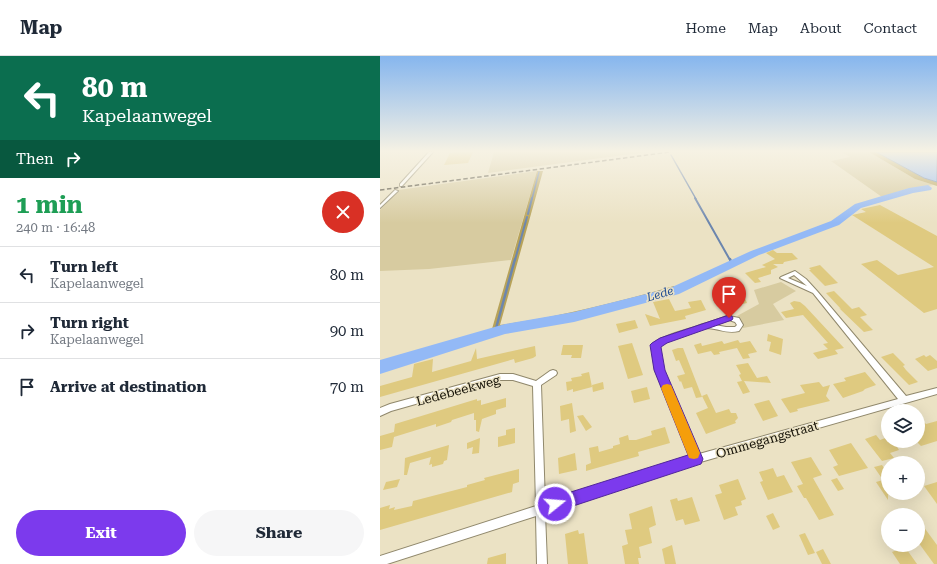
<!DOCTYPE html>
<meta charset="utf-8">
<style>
:root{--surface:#fff;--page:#f6f6f7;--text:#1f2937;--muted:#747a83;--line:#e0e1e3;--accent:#7c3aed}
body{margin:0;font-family:"Roboto Serif",serif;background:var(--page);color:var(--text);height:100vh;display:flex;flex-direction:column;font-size:15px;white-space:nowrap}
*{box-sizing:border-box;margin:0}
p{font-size:13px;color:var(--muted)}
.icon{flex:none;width:22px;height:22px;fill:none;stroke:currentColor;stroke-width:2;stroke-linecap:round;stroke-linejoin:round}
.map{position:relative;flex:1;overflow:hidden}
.sheet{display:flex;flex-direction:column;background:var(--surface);width:380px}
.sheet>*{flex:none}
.guide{background:#0b6e4f;color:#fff;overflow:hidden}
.tools{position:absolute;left:501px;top:348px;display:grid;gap:8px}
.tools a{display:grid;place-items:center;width:44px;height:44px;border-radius:50%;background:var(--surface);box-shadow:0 4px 16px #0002;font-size:20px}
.pin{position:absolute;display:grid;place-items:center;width:34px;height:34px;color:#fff;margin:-41px -17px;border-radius:50% 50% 50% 0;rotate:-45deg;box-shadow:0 0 4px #0007}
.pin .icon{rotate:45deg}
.me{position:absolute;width:44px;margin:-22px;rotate:73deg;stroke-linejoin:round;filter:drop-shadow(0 0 3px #0008)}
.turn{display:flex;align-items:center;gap:14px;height:84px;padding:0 16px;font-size:18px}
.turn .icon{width:52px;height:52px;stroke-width:2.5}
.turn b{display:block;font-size:28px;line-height:34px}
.then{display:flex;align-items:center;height:38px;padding:0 16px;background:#0003;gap:8px;font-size:15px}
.round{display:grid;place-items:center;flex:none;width:42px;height:42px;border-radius:21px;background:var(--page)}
.overview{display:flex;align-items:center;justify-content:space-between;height:68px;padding:0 16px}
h1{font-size:24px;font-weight:700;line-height:30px;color:#1e9e55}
.button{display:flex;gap:8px;margin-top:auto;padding:8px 16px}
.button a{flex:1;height:46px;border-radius:24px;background:var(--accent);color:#fff;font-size:16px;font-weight:700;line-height:46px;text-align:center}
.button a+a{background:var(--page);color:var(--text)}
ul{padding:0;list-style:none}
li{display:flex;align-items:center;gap:12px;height:56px;padding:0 16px;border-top:1px solid var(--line)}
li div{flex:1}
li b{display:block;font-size:15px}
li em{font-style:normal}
header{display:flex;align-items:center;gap:24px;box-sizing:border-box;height:56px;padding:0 20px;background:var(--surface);border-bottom:1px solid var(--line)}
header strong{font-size:19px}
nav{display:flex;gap:22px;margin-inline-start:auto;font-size:14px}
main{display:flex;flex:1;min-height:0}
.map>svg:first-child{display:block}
.green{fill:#d7cba0}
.forest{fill:#b7a259}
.water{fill:#93b9f6;stroke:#6c86ae}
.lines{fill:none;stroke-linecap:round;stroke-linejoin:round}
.stream-far2{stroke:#6c86ae;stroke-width:1.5}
.stream-far1{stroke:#6c86ae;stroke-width:2}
.stream{stroke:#6c86ae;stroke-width:2.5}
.river{fill:#93b9f6;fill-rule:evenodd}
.building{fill:#dfca80}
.street-casing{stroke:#90886c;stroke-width:2}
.street{fill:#fff;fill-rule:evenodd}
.rail{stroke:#454031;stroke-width:1.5;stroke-dasharray:4.5 2.5;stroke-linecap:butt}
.route{fill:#7c3aed;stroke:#51269a}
.slow{fill:#f59e0b}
.labels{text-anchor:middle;stroke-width:3;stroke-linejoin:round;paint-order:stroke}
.water-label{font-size:12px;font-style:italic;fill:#224e95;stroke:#ebe2c4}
.near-street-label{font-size:13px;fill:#120f05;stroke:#ebe2c4}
</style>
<header>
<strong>Map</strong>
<nav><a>Home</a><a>Map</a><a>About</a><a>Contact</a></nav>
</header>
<main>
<section class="sheet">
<div class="guide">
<div class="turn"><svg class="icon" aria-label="left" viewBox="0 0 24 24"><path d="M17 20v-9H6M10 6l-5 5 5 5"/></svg><div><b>80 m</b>Kapelaanwegel</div></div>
<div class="then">Then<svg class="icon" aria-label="right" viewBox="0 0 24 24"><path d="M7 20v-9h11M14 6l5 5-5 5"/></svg></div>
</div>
<div class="overview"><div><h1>1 min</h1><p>240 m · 16:48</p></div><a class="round" style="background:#d93025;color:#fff"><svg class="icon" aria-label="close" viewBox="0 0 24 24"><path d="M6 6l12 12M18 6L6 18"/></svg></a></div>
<ul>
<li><svg class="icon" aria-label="left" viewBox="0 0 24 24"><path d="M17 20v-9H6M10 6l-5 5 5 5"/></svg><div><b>Turn left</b><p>Kapelaanwegel</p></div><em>80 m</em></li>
<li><svg class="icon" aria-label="right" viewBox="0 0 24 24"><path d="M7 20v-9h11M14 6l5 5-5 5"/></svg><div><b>Turn right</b><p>Kapelaanwegel</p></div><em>90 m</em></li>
<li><svg class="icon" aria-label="arrive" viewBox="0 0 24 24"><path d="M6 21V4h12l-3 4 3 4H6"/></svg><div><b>Arrive at destination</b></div><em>70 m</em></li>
</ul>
<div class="button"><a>Exit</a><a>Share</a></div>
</section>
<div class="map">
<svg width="557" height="508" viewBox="0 0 557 508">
<rect width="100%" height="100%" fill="#ebe2c4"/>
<g class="green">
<path d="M 114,96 L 267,96 L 108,117 Z"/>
<path d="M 462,96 L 489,96 L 535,123 L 554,129 L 526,133 L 502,141 L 451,105 L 470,101 Z"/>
<path d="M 157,115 L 131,204 L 49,213 L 0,215 L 0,154 L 18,134 Z"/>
<path d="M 401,226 L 416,235 L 393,248 L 404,264 L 363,272 L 363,267 L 357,260 L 379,248 L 374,234 Z"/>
</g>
<g class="forest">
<path d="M 489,96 L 496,96 L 544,122 L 557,126 L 557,130 L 535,123 Z"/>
<path d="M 157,115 L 163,115 L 120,269 C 179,261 238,246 294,230 L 296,233 L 240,248 L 119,273 L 0,310 L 0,307 L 13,305 L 60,288 L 112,273 Z"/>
</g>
<path class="water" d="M 496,96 L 557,96 L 557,126 L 544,122 Z"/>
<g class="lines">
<g class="stream-far2">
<path d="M 291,99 L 316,143"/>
<path d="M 152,143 L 159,116"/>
</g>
<g class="stream-far1">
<path d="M 315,142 L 350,204"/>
<path d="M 148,158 L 152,142"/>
<path d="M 135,204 L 147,161"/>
</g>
<g class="stream">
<path d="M 350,203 L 352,207"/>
<path d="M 115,276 L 135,203"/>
</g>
<path class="river" d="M 548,129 L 552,132 L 551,134 L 533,137 L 481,152 L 459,169 L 379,199 L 299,238 L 194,266 L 125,278 L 0,318 L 0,304 L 125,268 L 194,256 L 290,232 L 371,195 L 451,165 L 475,148 L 529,132 Z"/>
</g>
<g class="building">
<path d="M 80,96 L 93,96 L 88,107 L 64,109 L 70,97 Z"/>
<path d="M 500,149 L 557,180 L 557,253 L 544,257 L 481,208 L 497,204 L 518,219 L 554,211 L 472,159 L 486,156 L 481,153 Z"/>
<path d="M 393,194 L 397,197 L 412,197 L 418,203 L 404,206 L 403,208 L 393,208 L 398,211 L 391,214 L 391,218 L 378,222 L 381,226 L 375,227 L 365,217 L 386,211 L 382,209 L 395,203 L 386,197 Z"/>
<path d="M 440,209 L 458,227 L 445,230 L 429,214 L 431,214 L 429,212 Z"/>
<path d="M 454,235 L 472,253 L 479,251 L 487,259 L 480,261 L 493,274 L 484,276 L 459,252 L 461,253 L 446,237 Z"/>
<path d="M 352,237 L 358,240 L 359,237 L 363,237 L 367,247 L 340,253 L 334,244 L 341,243 L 346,250 Z"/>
<path d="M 289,243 L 295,255 L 311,252 L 308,246 L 321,244 L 326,254 L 305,260 L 306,263 L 270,270 L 265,258 L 280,263 L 273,246 Z"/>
<path d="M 414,245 L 420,246 L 425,250 L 464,292 L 455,294 L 458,298 L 438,303 L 433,297 L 448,293 L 443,288 L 448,287 L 423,259 L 406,262 L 401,256 L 414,253 L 410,247 Z"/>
<path d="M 255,264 L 258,272 L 239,277 L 236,268 Z"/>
<path d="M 388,278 L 403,283 L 401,299 L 389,295 L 391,286 L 387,285 Z"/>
<path d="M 358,284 L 360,287 L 370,285 L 377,296 L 368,298 L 370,302 L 363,303 L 357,292 L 339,296 L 340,298 L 334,299 L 331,295 L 318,298 L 314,289 L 321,287 L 322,290 L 342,285 L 344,288 Z"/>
<path d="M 252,287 L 263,319 L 248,323 L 238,290 Z"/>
<path d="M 183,289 L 203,289 L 201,302 L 191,302 L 192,299 L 181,299 Z"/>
<path d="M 155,290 L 156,300 L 153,302 L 135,307 L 134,303 L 0,341 L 0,330 L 32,321 L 34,308 L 53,303 L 52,316 L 91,305 L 96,292 L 97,303 Z"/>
<path d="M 298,292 L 303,292 L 322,341 L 316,342 L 312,331 L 304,333 L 301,325 L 300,326 L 297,320 L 305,318 L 299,304 L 296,305 L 292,294 Z"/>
<path d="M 513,297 L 525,309 L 523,310 L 526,314 L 538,326 L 529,329 L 501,301 Z"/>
<path d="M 544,299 L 546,301 L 550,299 L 557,305 L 557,312 L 548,315 L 535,303 Z"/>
<path d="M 368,307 L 377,322 L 387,320 L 391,327 L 364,325 L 370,336 L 363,338 L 357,326 L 362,325 L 359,319 L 361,318 L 356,309 Z"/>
<path d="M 209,316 L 212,331 L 193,336 L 193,333 L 187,335 L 186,326 L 192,325 L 191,322 L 202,320 L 201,318 Z"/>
<path d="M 485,316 L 496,329 L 485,333 L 483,335 L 463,342 L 453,328 L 466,325 L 464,322 Z"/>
<path d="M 223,326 L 224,333 L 213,336 L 212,329 Z"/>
<path d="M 439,326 L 443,331 L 450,329 L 446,340 L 450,345 L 417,353 L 418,355 L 410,357 L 401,343 L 425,337 L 420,329 Z"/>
<path d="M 267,331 L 270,343 L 254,347 L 251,335 Z"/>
<path d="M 327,338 L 336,357 L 349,353 L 351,357 L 356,357 L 358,362 L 355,365 L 356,367 L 326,378 L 316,357 L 328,352 L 322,340 Z"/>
<path d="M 126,342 L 126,351 L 116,354 L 116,358 L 102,363 L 99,376 L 96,375 L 96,364 L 94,364 L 94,357 L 72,364 L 71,366 L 56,371 L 56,368 L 14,381 L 12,391 L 0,394 L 0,380 L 14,376 L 15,368 L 97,343 L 97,345 L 101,344 L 101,349 Z"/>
<path d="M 389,344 L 398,360 L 383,365 L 374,348 Z"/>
<path d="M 192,347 L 196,375 L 190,377 L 189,363 L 181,365 L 180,350 Z"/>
<path d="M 203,359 L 212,371 L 206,375 L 197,360 Z"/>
<path d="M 543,365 L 546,368 L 557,365 L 557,385 L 541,390 L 538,387 L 538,366 Z"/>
<path d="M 285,371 L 290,387 L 258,396 L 259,400 L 206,415 L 206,409 L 211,407 L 209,392 L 218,390 L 219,396 L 233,392 L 233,390 L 240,388 L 239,382 L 248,379 L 249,384 L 256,384 L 272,379 L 271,375 Z"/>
<path d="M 135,372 L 135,387 L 118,391 L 118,381 L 126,379 L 126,374 Z"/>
<path d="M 496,379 L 500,384 L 508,381 L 508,385 L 513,385 L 519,394 L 510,397 L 514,402 L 502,405 L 485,383 Z"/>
<path d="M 100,382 L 99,397 L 92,398 L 93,391 L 87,393 L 87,387 Z"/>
<path d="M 471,387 L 488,412 L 459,420 L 453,411 L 458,409 L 449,394 Z"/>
<path d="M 69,389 L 67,404 L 64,405 L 63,408 L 52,411 L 52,408 L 49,409 L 51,401 L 30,407 L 27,419 L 24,419 L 25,402 Z"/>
<path d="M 195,397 L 197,414 L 179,418 L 178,402 Z"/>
<path d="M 431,401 L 442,419 L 433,422 L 454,459 L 439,464 L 426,442 L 424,442 L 417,430 L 423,428 L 411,406 Z"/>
<path d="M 502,409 L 508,418 L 508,444 L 496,426 L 503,424 L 494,411 Z"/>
<path d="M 393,412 L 397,421 L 404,419 L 413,436 L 388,444 L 380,426 L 383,425 L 379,416 Z"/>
<path d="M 139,413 L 139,426 L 133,428 L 132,436 L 0,474 L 0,452 L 10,449 L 9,453 L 15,451 L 14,454 L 32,450 L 33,445 L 87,431 L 87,429 L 105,424 L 104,422 Z"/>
<path d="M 457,422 L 464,433 L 458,435 L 451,424 Z"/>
<path d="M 20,423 L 17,431 L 3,434 L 6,426 Z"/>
<path d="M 358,423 L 366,443 L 361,445 L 362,449 L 355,451 L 358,459 L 344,464 L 335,439 L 342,437 L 339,429 Z"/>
<path d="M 557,426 L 557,448 L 544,430 Z"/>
<path d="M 312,441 L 320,465 L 305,469 L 303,463 L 296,465 L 290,444 L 297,442 L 298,445 Z"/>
<path d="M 272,450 L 276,469 L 269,472 L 272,487 L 259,491 L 261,502 L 258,502 L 259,508 L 245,508 L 242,490 L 248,488 L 245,474 L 252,473 L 249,458 Z"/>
<path d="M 393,457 L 400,471 L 393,474 L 386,460 Z"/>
<path d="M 543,470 L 557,489 L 557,508 L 554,508 L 538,486 L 538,472 Z"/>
<path d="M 198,474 L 199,478 L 204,477 L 208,508 L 188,508 L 185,478 Z"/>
<path d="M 425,477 L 435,497 L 428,499 L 419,479 Z"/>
<path d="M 292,489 L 296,508 L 285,508 L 282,493 Z"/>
<path d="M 525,491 L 537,508 L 520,508 L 512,496 Z"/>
<path d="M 443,493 L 451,508 L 442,508 L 436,496 Z"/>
<path d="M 126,497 L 126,508 L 107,508 L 108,502 Z"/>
</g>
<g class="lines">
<g class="street-casing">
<g id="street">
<path d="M 49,96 L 53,96 L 22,130 L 20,130 L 20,128 Z"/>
<path d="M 15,134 L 18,135 L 0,152 L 0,149 Z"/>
<path d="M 415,215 L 426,223 L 437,235 L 526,340 L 557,332 L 557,338 L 317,407 L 165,457 L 167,508 L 157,508 L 156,460 L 7,508 L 0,508 L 0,500 L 156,450 L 153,330 L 133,324 L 120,324 L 11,355 L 0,360 L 0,352 L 10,348 L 120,318 L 133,318 L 156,325 L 170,315 L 173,314 L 176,315 L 177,317 L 176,319 L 161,329 L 165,447 L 312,400 L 275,314 L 272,289 C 279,280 311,273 323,268 C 331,266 339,263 347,260 L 349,260 L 359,262 L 363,269 L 359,275 C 347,278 340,273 328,272 C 315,272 290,284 279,290 L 283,314 L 319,398 L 518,343 L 433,237 L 400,222 L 401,221 ZM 414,219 L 427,230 L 408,222 ZM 349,264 L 355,266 L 357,269 L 355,271 L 346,271 L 335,269 Z"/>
</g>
</g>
<use href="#street" class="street"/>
<path class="rail" d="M 0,134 L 290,96"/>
</g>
<linearGradient id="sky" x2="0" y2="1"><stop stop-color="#86b6ee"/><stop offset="0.57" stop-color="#f6f2e4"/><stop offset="1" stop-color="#f6f2e4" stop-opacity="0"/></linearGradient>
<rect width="557" height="167" fill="url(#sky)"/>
<path class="route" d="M 349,259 L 352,260 L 353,262 L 352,264 L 287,287 L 281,291 L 285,314 L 323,403 L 321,408 L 175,456 L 170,453 L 168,448 L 170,443 L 175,441 L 308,399 L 274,314 L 270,289 L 272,287 L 280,282 Z"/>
<path class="slow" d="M 287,328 L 291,329 L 320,397 L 318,402 L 314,403 L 309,402 L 281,332 L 283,329 Z"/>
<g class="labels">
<g class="water-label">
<text transform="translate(280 238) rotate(-16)" y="4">Lede</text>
</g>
<g class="near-street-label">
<text transform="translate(78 334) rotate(-15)" y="5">Ledebeekweg</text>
<text transform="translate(387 383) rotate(-16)" y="5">Ommegangstraat</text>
</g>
</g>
</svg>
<div class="tools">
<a><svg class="icon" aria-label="layers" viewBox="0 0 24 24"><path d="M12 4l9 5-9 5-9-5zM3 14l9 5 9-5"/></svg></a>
<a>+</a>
<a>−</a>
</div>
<div class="pin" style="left:349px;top:262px;background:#d93025"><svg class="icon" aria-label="arrive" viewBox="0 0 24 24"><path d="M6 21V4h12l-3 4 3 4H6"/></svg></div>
<svg class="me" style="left:175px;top:448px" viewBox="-20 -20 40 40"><circle r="17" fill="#7c3aed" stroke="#fff" stroke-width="3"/><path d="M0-11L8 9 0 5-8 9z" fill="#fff"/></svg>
</div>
</main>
